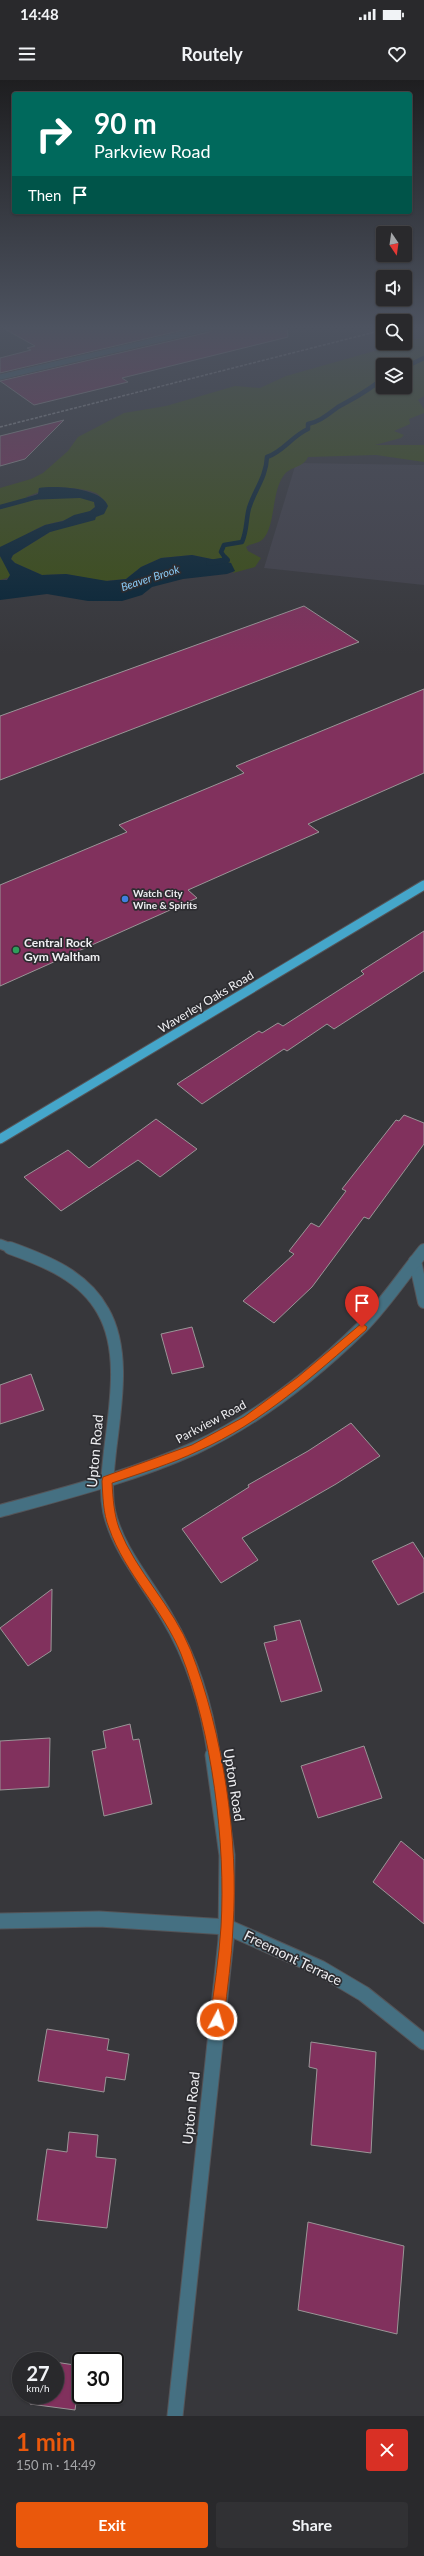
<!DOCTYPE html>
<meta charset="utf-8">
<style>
:root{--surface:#29292c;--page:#313134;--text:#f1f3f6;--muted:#a5a6a9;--line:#454548;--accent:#ea580c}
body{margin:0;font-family:Lato,sans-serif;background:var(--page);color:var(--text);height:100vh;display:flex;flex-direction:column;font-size:15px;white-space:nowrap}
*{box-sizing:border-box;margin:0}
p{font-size:13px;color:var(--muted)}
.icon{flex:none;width:22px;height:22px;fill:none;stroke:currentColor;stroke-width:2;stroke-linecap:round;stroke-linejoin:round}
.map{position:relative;height:2336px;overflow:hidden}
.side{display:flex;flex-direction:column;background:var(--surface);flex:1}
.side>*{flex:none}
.top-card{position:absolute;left:12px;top:12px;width:400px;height:122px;border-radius:4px;box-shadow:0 1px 3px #0004,0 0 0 1px var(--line);background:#00695c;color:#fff;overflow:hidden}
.needle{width:26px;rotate:167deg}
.controls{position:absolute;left:376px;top:146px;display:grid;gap:8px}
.controls a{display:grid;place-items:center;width:36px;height:36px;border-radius:4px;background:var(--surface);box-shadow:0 1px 3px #0004,0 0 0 1px var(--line);font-size:20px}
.speed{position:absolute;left:12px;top:2272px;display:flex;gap:8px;font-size:20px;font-weight:700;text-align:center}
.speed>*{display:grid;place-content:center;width:52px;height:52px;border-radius:50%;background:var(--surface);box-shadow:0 1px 3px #0004,0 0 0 1px var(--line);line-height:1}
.speed small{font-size:10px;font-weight:400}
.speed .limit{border:2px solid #111;border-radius:6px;background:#fff;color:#111}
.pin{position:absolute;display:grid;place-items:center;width:34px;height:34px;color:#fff;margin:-41px -17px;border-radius:50% 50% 50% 0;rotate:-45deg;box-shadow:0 0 4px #0007}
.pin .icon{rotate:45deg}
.me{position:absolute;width:44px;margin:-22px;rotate:6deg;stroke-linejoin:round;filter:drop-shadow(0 0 3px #0008)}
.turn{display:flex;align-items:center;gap:14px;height:84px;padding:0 16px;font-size:18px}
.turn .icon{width:52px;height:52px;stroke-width:2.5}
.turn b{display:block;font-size:28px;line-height:34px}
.then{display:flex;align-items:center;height:38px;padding:0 16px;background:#0003;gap:8px;font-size:15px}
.round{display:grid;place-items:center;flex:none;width:42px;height:42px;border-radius:4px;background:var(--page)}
.headline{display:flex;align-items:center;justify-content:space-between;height:68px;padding:0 16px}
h1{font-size:24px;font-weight:700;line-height:30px;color:var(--accent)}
.button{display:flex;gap:8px;margin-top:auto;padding:8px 16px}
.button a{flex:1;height:46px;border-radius:4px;background:var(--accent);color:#fff;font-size:16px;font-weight:700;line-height:46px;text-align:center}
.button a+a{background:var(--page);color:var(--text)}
.status{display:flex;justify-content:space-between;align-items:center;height:28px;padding:0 20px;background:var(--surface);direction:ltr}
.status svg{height:11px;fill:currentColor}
header{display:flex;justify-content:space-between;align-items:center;height:52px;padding:0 16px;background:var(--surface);font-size:18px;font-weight:700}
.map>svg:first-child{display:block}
.built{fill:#42414a}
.green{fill:#3b4e13;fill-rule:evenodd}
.water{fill:#052335}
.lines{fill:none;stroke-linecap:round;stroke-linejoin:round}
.stream-far1{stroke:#052335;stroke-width:4.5}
.stream{stroke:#052335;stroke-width:6}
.building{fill:#81315d;stroke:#9a9597}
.minor-far3-casing{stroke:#545458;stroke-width:6}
.minor-far2-casing{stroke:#545458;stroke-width:11}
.minor-far1-casing{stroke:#545458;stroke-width:14}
.minor-casing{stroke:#545458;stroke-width:17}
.major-casing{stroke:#545458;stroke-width:11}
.minor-far3{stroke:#457082;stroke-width:5}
.minor-far2{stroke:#457082;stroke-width:9}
.minor-far1{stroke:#457082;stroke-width:12}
.minor{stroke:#457082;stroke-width:15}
.major{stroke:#45a6ca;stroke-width:9}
.rail{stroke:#97979a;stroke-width:1.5;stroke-dasharray:3 1.5;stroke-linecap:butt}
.route{fill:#ea580c;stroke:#983908}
.shop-dot{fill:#3f7fe0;stroke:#2d2d31;stroke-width:1.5}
.leisure-dot{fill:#2e9e5b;stroke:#2d2d31;stroke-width:1.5}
.labels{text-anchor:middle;stroke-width:3.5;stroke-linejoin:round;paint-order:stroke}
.far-poi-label{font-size:10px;font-weight:bold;fill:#efeff2;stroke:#2d2d31;text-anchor:start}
.far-water-label{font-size:11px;font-style:italic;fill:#8acbf7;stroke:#2d2d31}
.poi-label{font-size:12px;font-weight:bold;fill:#efeff2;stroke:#2d2d31;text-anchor:start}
.street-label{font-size:12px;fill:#efeff2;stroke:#2d2d31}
.near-street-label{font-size:14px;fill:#efeff2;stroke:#2d2d31}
</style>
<div class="status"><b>14:48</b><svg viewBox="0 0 49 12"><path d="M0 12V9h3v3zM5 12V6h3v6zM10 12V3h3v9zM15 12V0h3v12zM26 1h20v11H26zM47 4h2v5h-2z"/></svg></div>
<header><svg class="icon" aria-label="menu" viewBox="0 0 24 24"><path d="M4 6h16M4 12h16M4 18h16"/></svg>Routely<svg class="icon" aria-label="heart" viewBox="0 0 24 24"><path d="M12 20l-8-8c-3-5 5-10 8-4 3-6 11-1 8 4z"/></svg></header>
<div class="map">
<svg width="424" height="2336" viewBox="0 0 424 2336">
<rect width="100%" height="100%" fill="#37373b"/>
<path class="built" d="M 296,383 L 424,385 L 424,505 L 264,488 Z"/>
<g class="green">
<path d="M 424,257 L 424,316 L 418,320 L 424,329 L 424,333 L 409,339 L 410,344 L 394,351 L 404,355 L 401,358 L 375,365 L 424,365 L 424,382 L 376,375 L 308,377 C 303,388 291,386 284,395 C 271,412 276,445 263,459 C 258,464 251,463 246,467 L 248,471 L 261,478 L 255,487 L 233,493 L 234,491 L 231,483 L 192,475 L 161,478 L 141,487 L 126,499 L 103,501 L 66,494 L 42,495 L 15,483 L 11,479 L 13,475 L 50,452 L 104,433 L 106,422 C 102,419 100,415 96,413 C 87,408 48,405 38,409 L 39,412 L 26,417 C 47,425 73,409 94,422 L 95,427 C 88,436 56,442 45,445 C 30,451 16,462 0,467 L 0,408 L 31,399 L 43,393 L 68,371 L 78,357 L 124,333 L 166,326 L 235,306 L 260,308 L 286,296 ZM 383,285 L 405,285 L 405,307 L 383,307 Z"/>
<path d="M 0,476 L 10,491 L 10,497 L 0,500 Z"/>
</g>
<path class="water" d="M 39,408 C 56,405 102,408 108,426 L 104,434 L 96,437 L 95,440 L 50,452 L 13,475 L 11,479 L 15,483 L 42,495 L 66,494 L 107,501 L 126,499 L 141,487 L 161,478 L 192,475 L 231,483 L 235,491 L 227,494 L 183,499 L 152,507 L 142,515 L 122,521 L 88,521 L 47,514 L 0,520 L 0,500 L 7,500 L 10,495 L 0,476 L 0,467 L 45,445 L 63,441 L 74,435 L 90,431 L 95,427 L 94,422 L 80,418 L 25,420 L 38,414 Z"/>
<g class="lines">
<g class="stream-far1">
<path d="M 405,287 L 424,278"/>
<path d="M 0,427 L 37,417"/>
<path d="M 226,479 L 221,472 L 224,465 L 242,462 C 247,451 246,439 249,428 C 255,409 266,398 267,377 C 283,372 292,356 308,349 L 308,344 C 321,341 327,335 338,327 C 354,318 369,311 383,298"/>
</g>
<path class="stream" d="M 209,483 L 227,480 L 225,478"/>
</g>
<g class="building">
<path d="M 3,248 L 192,248 L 0,293 L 0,278 L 31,270 L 27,268 L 35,266 Z"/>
<path d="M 212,248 L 287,248 L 288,257 L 122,298 L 128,302 L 34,325 L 0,301 L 209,252 Z"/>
<path d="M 64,340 L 25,379 L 0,386 L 0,356 Z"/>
<path d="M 304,526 L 359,562 L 0,700 L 0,636 Z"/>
<path d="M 424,609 L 424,693 L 308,744 L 319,752 L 188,810 L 197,818 L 0,906 L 0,805 L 127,752 L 119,745 L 244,693 L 236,686 Z"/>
<path d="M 424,851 L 424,891 L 334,949 L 327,944 L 287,971 L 284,969 L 202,1024 L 177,1004 L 259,951 L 262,953 L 278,943 L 283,946 L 364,894 L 361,891 Z"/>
<path d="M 404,1035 L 424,1043 L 424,1064 L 369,1139 L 364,1137 L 312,1207 L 274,1243 L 243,1221 L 294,1174 L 289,1171 L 311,1143 L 319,1147 L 346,1111 L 342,1109 L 396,1040 L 399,1041 Z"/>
<path d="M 156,1039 L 197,1069 L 160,1097 L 138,1080 L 61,1131 L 24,1097 L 68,1070 L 89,1088 Z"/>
<path d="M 192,1247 L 204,1287 L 172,1294 L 161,1254 Z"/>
<path d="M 31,1294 L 44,1330 L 0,1344 L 0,1305 Z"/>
<path d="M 351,1343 L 380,1376 L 336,1404 L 242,1458 L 258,1480 L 221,1503 L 182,1449 L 249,1407 L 248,1405 L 308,1371 Z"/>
<path d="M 413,1462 L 424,1479 L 424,1512 L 398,1525 L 372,1481 Z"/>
<path d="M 52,1509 L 51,1571 L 28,1586 L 0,1548 Z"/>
<path d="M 300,1540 L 322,1611 L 281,1622 L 264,1563 L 277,1560 L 274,1546 Z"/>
<path d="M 130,1644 L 133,1660 L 139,1659 L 152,1724 L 104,1736 L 92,1671 L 106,1668 L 103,1651 Z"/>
<path d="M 50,1658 L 49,1707 L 0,1710 L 0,1661 Z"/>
<path d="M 364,1666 L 382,1718 L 318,1738 L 301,1686 Z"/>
<path d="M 401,1761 L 424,1780 L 424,1844 L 373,1802 Z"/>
<path d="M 47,1949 L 109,1959 L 107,1970 L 129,1974 L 125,2000 L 106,1997 L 104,2012 L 38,2001 Z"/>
<path d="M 311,1962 L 376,1972 L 371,2073 L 311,2065 L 317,1989 L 309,1987 Z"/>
<path d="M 69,2052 L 98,2055 L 96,2077 L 116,2079 L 107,2148 L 37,2140 L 47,2069 L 67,2072 Z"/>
<path d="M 308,2142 L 404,2166 L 397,2254 L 298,2230 Z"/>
<path d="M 55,2282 L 81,2286 L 75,2330 L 30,2324 L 31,2315 L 55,2315 Z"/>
</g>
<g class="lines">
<g class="minor-far3-casing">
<path id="minor-far3" d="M 0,297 L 208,248"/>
</g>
<g class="minor-far2-casing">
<path id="minor-far2" d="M 0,1164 L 13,1169"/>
</g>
<g class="minor-far1-casing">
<g id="minor-far1">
<path d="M 10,1168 C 46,1181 84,1196 103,1231 C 126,1271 115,1328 110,1371 C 108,1391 105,1411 109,1431 C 118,1471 147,1502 167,1537 C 193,1580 207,1627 214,1676"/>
<path d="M 415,1181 L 424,1222"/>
<path d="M 0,1431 C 66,1413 133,1396 195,1368 C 257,1339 313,1295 361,1248 C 384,1225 404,1195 424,1170"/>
</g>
</g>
<g class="minor-casing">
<g id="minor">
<path d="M 0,1841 L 99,1839 L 227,1847 L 320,1888 L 364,1914 L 424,1962"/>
<path d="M 175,2336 L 226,1860 L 227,1775 L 213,1675"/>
</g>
</g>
<g class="major-casing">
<path id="major" d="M 0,1059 L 424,805"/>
</g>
<use href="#minor-far3" class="minor-far3"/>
<use href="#minor-far2" class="minor-far2"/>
<use href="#minor-far1" class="minor-far1"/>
<use href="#minor" class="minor"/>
<use href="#major" class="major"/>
<path class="rail" d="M 0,347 L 383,250"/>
</g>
<linearGradient id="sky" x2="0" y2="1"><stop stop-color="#1e1e20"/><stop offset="0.43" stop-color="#4d5360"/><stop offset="1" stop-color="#4d5360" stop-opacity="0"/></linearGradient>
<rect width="424" height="575" fill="url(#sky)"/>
<path class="route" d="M 362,1243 L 367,1247 L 366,1250 C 314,1295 262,1343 198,1371 C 171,1384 141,1393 112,1403 C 113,1419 114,1434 119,1448 C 136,1492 173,1526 191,1571 C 223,1653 239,1759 233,1847 C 232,1878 227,1909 224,1940 L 222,1945 L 217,1947 L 212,1945 L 210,1940 C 214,1909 219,1878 221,1847 C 226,1763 212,1652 181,1574 C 163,1529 125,1494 109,1448 C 103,1433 103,1417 102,1401 L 103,1397 L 192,1365 L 244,1337 L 298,1297 Z"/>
<circle class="shop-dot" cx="125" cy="819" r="4"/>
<circle class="leisure-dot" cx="16" cy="870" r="4"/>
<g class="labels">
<g class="far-poi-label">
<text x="133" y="817">Watch City<tspan x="133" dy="12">Wine &amp; Spirits</tspan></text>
</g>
<g class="far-water-label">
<text transform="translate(150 498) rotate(-18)" y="4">Beaver Brook</text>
</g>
<g class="poi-label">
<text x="24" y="867">Central Rock<tspan x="24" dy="14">Gym Waltham</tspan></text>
</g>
<g class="street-label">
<text transform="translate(206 922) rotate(-31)" y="4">Waverley Oaks Road</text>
<text transform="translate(211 1342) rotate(-28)" y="4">Parkview Road</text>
</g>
<g class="near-street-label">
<text transform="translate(95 1371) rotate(-85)" y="5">Upton Road</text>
<text transform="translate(234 1705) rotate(81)" y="5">Upton Road</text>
<text transform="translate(293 1878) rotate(26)" y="5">Freemont Terrace</text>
<text transform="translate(191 2028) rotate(-84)" y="5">Upton Road</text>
</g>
</g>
</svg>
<div class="controls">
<a><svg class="needle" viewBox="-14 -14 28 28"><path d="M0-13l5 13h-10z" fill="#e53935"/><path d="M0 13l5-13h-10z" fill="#a5a6a9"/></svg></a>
<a><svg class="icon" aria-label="sound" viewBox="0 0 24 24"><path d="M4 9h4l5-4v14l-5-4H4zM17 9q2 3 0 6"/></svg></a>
<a><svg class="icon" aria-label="search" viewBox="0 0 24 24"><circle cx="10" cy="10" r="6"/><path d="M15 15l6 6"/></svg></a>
<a><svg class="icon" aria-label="layers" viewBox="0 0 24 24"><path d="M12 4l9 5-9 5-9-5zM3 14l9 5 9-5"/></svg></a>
</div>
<div class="speed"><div>27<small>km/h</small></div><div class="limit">30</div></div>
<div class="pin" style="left:362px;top:1247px;background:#d93025"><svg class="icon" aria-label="arrive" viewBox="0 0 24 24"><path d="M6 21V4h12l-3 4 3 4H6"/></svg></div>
<svg class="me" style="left:217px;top:1940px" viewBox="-20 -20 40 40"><circle r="17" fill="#ea580c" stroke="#fff" stroke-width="3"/><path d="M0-11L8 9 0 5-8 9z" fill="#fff"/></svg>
<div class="top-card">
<div class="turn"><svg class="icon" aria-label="right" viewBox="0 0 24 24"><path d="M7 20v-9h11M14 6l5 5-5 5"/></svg><div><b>90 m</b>Parkview Road</div></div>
<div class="then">Then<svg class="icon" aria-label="arrive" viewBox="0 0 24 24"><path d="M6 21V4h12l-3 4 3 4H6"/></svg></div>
</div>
</div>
<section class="side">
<div class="headline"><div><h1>1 min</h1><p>150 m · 14:49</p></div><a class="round" style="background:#d93025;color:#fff"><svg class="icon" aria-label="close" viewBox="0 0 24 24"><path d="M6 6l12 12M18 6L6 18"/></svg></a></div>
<div class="button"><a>Exit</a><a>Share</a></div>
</section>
